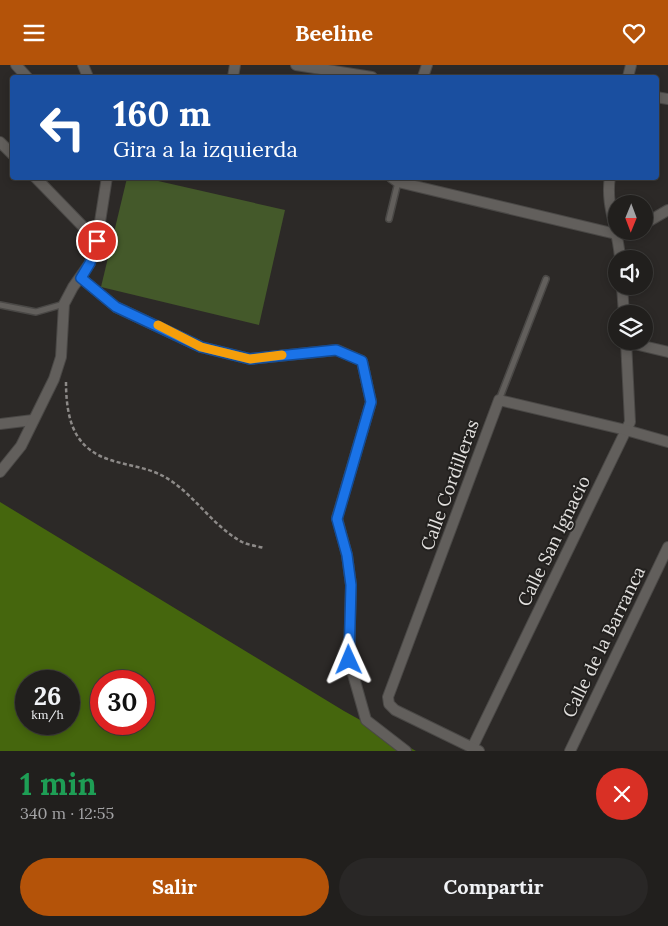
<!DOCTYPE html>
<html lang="es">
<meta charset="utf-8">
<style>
:root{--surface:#211f1d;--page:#292726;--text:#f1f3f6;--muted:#a2a2a4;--line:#3e3d3b;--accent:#b45309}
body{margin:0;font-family:Lora,serif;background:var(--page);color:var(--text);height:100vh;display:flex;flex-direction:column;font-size:19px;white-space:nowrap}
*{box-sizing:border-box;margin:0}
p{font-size:16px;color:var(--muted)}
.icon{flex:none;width:28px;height:28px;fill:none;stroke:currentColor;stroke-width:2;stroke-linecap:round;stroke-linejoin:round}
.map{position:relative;height:686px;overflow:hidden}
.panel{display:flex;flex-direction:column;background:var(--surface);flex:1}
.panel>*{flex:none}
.guide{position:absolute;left:10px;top:10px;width:649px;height:105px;border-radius:5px;box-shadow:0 2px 8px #0003,0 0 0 1px var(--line);background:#1a4fa0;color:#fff;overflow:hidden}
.needle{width:32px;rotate:181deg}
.controls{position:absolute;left:608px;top:130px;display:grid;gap:10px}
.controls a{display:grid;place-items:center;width:45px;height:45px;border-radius:50%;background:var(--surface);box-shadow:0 2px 8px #0003,0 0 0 1px var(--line);font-size:25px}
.speed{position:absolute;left:15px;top:605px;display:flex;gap:10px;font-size:25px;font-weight:700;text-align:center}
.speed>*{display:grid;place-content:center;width:65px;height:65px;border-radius:50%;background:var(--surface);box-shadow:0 2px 8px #0003,0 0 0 1px var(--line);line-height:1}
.speed small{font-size:12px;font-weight:400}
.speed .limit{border:8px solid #d22;background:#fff;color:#111}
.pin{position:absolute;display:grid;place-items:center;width:42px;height:42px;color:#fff;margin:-21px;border:2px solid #fff;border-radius:50%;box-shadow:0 1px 5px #0007}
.me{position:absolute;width:55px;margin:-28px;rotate:359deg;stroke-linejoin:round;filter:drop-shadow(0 0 4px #0008)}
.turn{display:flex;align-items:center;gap:18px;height:105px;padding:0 20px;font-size:22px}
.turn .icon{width:65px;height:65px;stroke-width:2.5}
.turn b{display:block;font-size:35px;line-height:42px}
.round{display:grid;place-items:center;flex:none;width:52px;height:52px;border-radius:26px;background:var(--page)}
.summary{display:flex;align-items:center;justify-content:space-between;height:85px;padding:0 20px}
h1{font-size:30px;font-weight:800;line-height:38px;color:#1e9e55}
.action{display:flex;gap:10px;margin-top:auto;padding:10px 20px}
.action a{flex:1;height:58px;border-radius:30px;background:var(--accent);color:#fff;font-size:20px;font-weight:800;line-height:58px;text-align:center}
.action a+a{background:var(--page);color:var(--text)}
header{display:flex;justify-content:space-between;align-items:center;height:65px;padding:0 20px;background:var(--accent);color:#fff;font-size:22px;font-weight:800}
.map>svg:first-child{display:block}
.green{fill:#44592a}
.forest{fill:#45660d;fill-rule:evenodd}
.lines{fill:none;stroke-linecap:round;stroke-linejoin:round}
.lane-casing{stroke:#4a4846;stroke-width:8}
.street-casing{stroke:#4a4846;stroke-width:12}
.path{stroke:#8d8a88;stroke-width:2.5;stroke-dasharray:4 2.5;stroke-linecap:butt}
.lane{stroke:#625f5c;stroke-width:5}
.street{stroke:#625f5c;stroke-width:10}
.route-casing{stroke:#114b97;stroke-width:12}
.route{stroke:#1a73e8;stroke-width:9}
.slow{stroke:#f59e0b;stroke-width:9}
.labels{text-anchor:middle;stroke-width:4;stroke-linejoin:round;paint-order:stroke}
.street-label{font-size:18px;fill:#e2e0de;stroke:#22201e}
</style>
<header><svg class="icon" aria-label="menu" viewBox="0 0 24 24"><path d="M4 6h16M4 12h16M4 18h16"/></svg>Beeline<svg class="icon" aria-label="heart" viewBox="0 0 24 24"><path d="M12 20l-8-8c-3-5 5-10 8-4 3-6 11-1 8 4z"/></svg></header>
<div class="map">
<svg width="668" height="686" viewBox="0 0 668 686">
<rect width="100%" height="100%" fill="#2c2927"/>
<path class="green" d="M 127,113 L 145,113 L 285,145 L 259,260 L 101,222 Z"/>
<path class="forest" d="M 0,437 L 344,646 L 416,686 L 0,686 ZM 26,616 L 69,616 L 69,659 L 26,659 ZM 101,616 L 144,616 L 144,659 L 101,659 Z"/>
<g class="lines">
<g class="lane-casing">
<g id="lane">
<path d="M 389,154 L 398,117"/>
<path d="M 0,240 L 36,247 L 64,239"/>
<path d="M 499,335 L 546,214"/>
</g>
</g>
<g class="street-casing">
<g id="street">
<path d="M 16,0 L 27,12"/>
<path d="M 83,0 L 88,12"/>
<path d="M 296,0 L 372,12"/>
<path d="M 233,12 L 235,0"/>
<path d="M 423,12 L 427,0"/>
<path d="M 628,12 L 631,0"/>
<path d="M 656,32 L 668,34"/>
<path d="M 0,77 L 12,89"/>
<path d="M 35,112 L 97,176"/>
<path d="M 391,112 L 398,117 L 616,169 L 628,166"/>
<path d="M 610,112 C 605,141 619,166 620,194"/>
<path d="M 644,159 L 668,145"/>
<path d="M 81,213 L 116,242 L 201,282 L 250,294 L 337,285 L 362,296 L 371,337 L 337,453 L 347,490 L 351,520 L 349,595 L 366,655 L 406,686"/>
<path d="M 622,221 L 624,249"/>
<path d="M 626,277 L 668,287"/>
<path d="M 0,359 L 33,355"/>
<path d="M 0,407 L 21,381 L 54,314 L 61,292 L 64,239 L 73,222 L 90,198 L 97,176 L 107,112"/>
<path d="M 472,683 L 630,357 L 626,276"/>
<path d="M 479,686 L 395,645 L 389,639 L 388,632 L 499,335 L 626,365 L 668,377"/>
<path d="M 570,686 L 668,482"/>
</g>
</g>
<path class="path" d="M 66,317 C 66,335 68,357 78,372 C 98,402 135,396 163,411 C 193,427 211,460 242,477 C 248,480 257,481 264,483"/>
<use href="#lane" class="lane"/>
<use href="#street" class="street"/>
</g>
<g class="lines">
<g class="route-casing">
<path id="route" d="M 97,176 L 90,198 L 81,213 L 116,242 L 201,282 L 250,294 L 336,285 L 362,296 L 371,337 L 337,454 L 347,490 L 351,520 L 349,595"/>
</g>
<use href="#route" class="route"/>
<path class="slow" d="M 158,260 L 201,282 L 250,294 L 282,290"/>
</g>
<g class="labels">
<g class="street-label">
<text transform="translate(450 420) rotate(-70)" y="6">Calle Cordilleras</text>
<text transform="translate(554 476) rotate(-64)" y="6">Calle San Ignacio</text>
<text transform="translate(604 577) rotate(-64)" y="6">Calle de la Barranca</text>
</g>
</g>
</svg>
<div class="controls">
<a><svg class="needle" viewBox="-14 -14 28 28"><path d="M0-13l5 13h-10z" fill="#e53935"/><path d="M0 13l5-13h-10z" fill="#a2a2a4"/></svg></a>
<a><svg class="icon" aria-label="sound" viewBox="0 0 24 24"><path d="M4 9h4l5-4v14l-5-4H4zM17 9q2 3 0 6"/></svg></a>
<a><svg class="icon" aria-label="layers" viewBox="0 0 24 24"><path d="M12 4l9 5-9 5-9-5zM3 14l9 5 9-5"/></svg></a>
</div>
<div class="speed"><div>26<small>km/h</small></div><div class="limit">30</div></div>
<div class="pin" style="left:97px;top:176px;background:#d93025"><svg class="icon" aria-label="arrive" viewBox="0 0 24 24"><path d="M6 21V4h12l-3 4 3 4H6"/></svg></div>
<svg class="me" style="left:349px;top:595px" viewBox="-20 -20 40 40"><path d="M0-17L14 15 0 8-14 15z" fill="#1a73e8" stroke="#fff" stroke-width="4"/></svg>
<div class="guide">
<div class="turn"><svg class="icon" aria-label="left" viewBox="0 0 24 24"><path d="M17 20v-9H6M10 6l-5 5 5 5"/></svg><div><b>160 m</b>Gira a la izquierda</div></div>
</div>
</div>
<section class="panel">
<div class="summary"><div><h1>1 min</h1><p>340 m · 12:55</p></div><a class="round" style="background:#d93025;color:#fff"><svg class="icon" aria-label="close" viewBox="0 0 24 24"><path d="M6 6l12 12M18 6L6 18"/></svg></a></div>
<div class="action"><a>Salir</a><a>Compartir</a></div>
</section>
